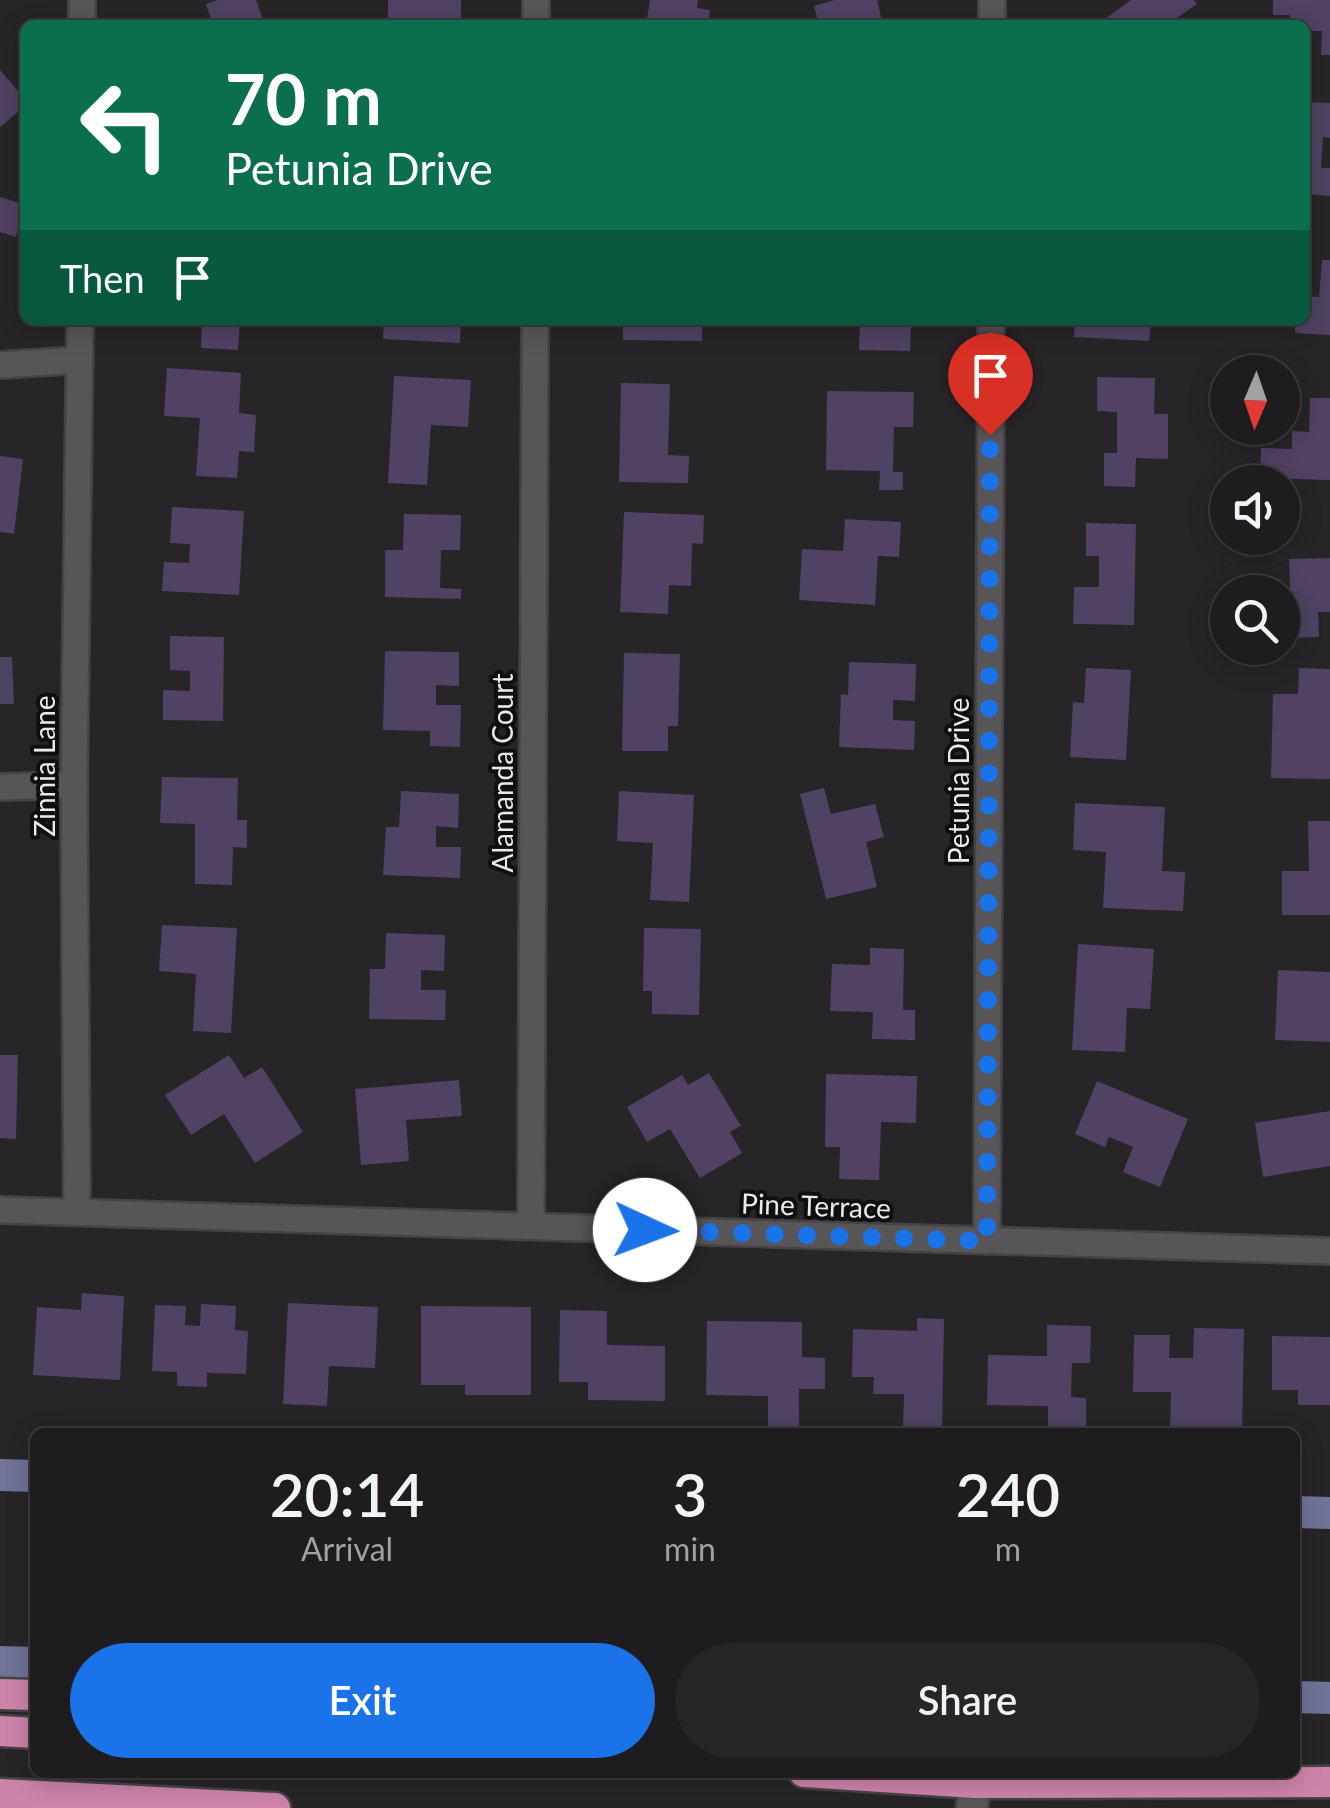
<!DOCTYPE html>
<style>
:root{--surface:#1e1c1e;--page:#262527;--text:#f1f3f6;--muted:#a1a1a4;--line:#3c3a3c;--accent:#1a73e8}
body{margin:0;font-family:Lato,sans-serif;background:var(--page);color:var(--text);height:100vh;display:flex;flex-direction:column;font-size:38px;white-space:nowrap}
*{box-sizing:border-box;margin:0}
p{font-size:32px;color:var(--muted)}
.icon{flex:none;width:55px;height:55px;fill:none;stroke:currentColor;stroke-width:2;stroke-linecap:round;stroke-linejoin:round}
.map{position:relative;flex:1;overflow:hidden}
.panel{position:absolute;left:30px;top:1428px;width:1270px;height:350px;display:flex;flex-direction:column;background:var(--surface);border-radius:15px;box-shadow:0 5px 25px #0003,0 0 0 2px var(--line)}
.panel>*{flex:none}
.banner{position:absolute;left:20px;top:20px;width:1290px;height:305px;border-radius:15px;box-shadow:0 5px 25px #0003,0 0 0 2px var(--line);background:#0b6e4f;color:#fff;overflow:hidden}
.needle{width:65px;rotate:182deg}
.controls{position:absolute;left:1210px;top:355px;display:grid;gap:20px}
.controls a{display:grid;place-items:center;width:90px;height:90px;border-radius:50%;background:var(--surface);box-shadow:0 5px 25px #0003,0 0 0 2px var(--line);font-size:50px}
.pin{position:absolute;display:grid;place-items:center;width:85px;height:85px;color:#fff;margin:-102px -42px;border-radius:50% 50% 50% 0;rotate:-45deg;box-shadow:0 0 10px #0007}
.pin .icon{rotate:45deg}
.me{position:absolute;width:110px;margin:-55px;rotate:92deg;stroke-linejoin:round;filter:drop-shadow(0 0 8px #0008)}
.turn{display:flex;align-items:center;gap:35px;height:210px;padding:0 40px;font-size:45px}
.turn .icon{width:130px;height:130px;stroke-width:2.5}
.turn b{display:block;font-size:70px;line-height:85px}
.then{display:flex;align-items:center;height:95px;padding:0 40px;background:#0003;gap:20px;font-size:38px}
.eta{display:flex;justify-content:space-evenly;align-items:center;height:170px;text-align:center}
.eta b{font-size:60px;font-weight:600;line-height:70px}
.button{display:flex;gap:20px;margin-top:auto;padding:20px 40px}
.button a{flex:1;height:115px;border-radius:60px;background:var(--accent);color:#fff;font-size:40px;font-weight:600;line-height:115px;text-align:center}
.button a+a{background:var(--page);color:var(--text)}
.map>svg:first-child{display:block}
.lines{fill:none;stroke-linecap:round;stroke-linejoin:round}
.canal{stroke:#6f7496;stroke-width:32}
.building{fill:#4f4262}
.street-casing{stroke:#454345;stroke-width:30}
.secondary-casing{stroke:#454345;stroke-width:35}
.highway-casing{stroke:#454345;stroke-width:35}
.street{stroke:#585558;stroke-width:25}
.secondary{stroke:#585558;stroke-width:30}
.highway{stroke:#cd83aa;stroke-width:30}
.route{stroke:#1a73e8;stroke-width:18;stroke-dasharray:0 32.4}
.labels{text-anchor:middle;stroke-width:8;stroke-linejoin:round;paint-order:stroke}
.street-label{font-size:28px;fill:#ebe9eb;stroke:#100f10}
</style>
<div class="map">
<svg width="1330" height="1808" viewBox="0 0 1330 1808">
<rect width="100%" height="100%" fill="#282528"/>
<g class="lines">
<g class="canal">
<path d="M 0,1475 L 35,1476"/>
<path d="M 1295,1512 L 1330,1513"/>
<path d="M 0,1662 L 35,1663"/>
<path d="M 1295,1697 L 1330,1698"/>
</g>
</g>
<g class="building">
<path d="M 218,0 L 256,0 L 265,25 L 213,25 L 206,4 Z"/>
<path d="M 388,0 L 461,0 L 461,20 L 439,20 L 439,25 L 388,25 Z"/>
<path d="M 650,0 L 698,0 L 697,8 L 710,10 L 708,25 L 646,25 Z"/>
<path d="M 835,0 L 877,0 L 883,25 L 819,25 L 814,6 Z"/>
<path d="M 1131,0 L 1194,0 L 1197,4 L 1171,22 L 1173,25 L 1097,25 Z"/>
<path d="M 1273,0 L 1330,0 L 1330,55 L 1321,55 L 1322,31 L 1305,31 L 1305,25 L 1289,25 L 1290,15 L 1273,15 Z"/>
<path d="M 0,70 L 25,99 L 25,106 L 0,127 Z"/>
<path d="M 1305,102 L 1330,103 L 1330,138 L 1323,137 L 1321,168 L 1330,168 L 1330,196 L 1305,194 Z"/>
<path d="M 0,197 L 25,205 L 16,237 L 0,232 Z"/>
<path d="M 1322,260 L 1330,260 L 1330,335 L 1295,333 L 1295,320 L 1305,320 L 1305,296 L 1319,297 Z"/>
<path d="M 202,320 L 240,320 L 238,350 L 201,348 Z"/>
<path d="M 384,320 L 461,320 L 460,343 L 383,339 Z"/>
<path d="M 623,320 L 702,320 L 702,341 L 623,340 Z"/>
<path d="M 860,320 L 911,320 L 910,351 L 859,350 Z"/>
<path d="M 1075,320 L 1151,320 L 1149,341 L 1074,337 Z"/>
<path d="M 167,368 L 241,373 L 239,413 L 256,415 L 254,452 L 239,451 L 237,478 L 196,476 L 200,418 L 164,416 Z"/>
<path d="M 394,376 L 471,380 L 468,427 L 431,425 L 427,485 L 388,483 Z"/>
<path d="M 1097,377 L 1155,378 L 1154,414 L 1168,414 L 1168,459 L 1136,458 L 1135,487 L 1104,486 L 1104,453 L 1117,453 L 1117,412 L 1097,411 Z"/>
<path d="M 621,383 L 670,384 L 668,455 L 689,456 L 688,483 L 619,482 Z"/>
<path d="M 827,391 L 914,392 L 913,427 L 894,427 L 893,472 L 903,472 L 903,490 L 879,490 L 880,471 L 826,470 Z"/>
<path d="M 1310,398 L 1330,398 L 1330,480 L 1260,478 L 1261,448 L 1292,449 L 1292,431 L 1309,432 Z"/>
<path d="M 0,456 L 23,459 L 14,534 L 0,532 Z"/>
<path d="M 172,507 L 244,511 L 239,595 L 162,591 L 164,562 L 189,563 L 190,544 L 170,543 Z"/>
<path d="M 624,512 L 704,515 L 703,544 L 692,543 L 691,586 L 669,585 L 668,614 L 620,612 Z"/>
<path d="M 404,514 L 461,515 L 460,550 L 441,550 L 440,588 L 461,589 L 461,599 L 385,597 L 385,550 L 403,550 Z"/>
<path d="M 845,519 L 901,522 L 899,557 L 878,556 L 875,605 L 799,600 L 802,549 L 843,551 Z"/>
<path d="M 1086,523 L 1136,524 L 1134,625 L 1073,624 L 1074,587 L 1099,587 L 1099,556 L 1086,556 Z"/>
<path d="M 1330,558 L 1330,612 L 1318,612 L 1319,637 L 1282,638 L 1282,612 L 1291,612 L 1289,559 Z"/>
<path d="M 170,636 L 224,637 L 223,721 L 163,720 L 163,690 L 190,691 L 190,671 L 170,670 Z"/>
<path d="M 385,651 L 459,652 L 459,686 L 436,685 L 436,705 L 461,705 L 460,747 L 430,746 L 430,731 L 383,730 Z"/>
<path d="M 624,653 L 680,654 L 678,726 L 668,726 L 668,751 L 622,751 Z"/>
<path d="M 0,657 L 12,657 L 14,704 L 0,704 Z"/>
<path d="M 849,662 L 916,664 L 915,701 L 893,700 L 893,720 L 915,721 L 914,750 L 839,747 L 841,694 L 848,695 Z"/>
<path d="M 1086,668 L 1131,670 L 1126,760 L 1070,757 L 1073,702 L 1084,703 Z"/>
<path d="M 1299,668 L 1330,669 L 1330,779 L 1271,778 L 1273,694 L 1298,694 Z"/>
<path d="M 162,777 L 238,778 L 237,820 L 247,820 L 247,848 L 233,847 L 232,885 L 195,884 L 195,824 L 160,823 Z"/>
<path d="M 824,788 L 831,814 L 875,804 L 884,837 L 866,842 L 877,887 L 826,899 L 800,794 Z"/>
<path d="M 401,791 L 459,794 L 458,828 L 436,826 L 436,847 L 461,847 L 460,878 L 383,875 L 386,827 L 399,827 Z"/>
<path d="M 619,791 L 694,795 L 689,902 L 650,900 L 653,843 L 617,841 Z"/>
<path d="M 1075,803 L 1165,807 L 1162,871 L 1185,872 L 1183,911 L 1103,908 L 1106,852 L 1073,850 Z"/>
<path d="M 1308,821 L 1330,821 L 1330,915 L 1282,915 L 1282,871 L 1309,871 Z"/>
<path d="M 162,925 L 237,928 L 231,1033 L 193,1031 L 196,974 L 159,971 Z"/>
<path d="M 644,928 L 701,929 L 699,1015 L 652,1014 L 652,991 L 643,991 Z"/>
<path d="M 386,933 L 445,935 L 444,971 L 421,970 L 421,990 L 446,990 L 445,1020 L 369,1019 L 370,969 L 385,969 Z"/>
<path d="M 1078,944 L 1154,949 L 1150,1009 L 1127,1008 L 1125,1052 L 1072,1050 Z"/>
<path d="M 870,948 L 904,949 L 903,1010 L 915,1010 L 915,1040 L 872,1039 L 873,1012 L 830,1011 L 832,964 L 870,965 Z"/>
<path d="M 1278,970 L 1330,972 L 1330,1042 L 1275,1040 Z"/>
<path d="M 0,1055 L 18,1055 L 16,1139 L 0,1138 Z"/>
<path d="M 229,1055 L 244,1078 L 262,1067 L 303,1132 L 255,1163 L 224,1114 L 191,1135 L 165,1095 Z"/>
<path d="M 709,1073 L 741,1126 L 730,1132 L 742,1153 L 700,1178 L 670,1129 L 647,1142 L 627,1107 L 682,1075 L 688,1085 Z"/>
<path d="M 826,1074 L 917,1076 L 916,1123 L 881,1122 L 879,1180 L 839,1179 L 840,1147 L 825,1147 Z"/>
<path d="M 459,1080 L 462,1116 L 406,1120 L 409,1161 L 361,1165 L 355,1089 Z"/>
<path d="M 1097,1081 L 1188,1119 L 1160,1187 L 1123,1172 L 1133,1147 L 1109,1137 L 1105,1147 L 1075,1134 Z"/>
<path d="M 1330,1111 L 1330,1166 L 1263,1177 L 1255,1123 Z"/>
<path d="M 82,1293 L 124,1296 L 120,1380 L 33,1375 L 37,1307 L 81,1310 Z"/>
<path d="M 288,1303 L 378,1307 L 375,1368 L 329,1366 L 327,1406 L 283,1404 Z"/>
<path d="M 201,1304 L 236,1306 L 235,1330 L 248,1331 L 246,1374 L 207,1373 L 207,1387 L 177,1386 L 177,1372 L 152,1371 L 155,1305 L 186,1306 L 185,1325 L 200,1326 Z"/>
<path d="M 421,1306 L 531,1307 L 531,1395 L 465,1395 L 465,1385 L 421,1385 Z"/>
<path d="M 560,1310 L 607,1311 L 607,1345 L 665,1346 L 665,1401 L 588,1400 L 588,1382 L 559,1382 Z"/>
<path d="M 917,1318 L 944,1319 L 942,1428 L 903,1427 L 904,1394 L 873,1394 L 874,1377 L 852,1377 L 853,1329 L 917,1331 Z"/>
<path d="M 707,1321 L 802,1322 L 802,1357 L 825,1358 L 825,1389 L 799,1389 L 799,1426 L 768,1426 L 768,1396 L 706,1395 Z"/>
<path d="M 1047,1325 L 1091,1326 L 1090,1363 L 1072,1363 L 1071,1397 L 1086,1398 L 1086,1430 L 1048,1429 L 1048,1406 L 987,1405 L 988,1355 L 1047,1356 Z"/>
<path d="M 1194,1328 L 1244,1329 L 1242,1431 L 1170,1430 L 1171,1392 L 1133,1392 L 1134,1335 L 1170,1335 L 1169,1358 L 1193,1358 Z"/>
<path d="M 1272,1336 L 1330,1337 L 1330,1405 L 1298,1405 L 1298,1390 L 1272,1390 Z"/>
</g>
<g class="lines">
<g class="street-casing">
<g id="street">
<path d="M 82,25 L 82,0"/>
<path d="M 536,25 L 536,0"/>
<path d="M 992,25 L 992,0"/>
<path d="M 0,365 L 80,360"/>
<path d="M 0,787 L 74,785"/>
<path d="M 0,1210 L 1330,1251"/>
<path d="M 77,1212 L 74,785 L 80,320"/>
<path d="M 531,1226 L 535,320"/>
<path d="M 987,1241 L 991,320"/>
</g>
</g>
<g class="secondary-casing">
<path id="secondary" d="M 972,1808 L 975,1783"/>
</g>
<g class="highway-casing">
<g id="highway">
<path d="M 0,1694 L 35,1695"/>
<path d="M 0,1731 L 35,1733"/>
<path d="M 804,1772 L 975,1783 L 1330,1782"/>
<path d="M 0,1794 L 275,1808"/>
</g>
</g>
<use href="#street" class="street"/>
<use href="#secondary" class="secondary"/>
<use href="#highway" class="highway"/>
</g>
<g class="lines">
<path class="route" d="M 645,1230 L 987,1241 L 990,435"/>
</g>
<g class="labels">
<g class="street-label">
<text transform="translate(45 766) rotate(-90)" y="10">Zinnia Lane</text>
<text transform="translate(503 773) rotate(-90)" y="10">Alamanda Court</text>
<text transform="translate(959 781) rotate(-90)" y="10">Petunia Drive</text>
<text transform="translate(816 1206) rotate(2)" y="10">Pine Terrace</text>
</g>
</g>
</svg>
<div class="controls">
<a><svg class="needle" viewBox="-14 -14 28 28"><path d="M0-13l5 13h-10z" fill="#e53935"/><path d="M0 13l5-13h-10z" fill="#a1a1a4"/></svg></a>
<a><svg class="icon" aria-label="sound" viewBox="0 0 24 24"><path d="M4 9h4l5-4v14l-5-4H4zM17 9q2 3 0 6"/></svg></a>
<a><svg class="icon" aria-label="search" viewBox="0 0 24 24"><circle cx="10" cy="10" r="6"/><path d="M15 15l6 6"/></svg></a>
</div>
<div class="pin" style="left:990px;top:435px;background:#d93025"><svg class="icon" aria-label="arrive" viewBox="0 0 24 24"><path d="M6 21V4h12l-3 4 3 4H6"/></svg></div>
<svg class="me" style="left:645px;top:1230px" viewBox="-20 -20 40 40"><circle r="19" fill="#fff"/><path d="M0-13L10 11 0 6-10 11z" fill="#1a73e8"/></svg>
<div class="banner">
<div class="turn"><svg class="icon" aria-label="left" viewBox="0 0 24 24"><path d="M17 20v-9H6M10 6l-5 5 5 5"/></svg><div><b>70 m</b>Petunia Drive</div></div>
<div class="then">Then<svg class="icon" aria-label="arrive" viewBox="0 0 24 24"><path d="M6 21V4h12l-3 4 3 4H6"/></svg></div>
</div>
<section class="panel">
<div class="eta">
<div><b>20:14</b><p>Arrival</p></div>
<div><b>3</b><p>min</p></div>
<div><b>240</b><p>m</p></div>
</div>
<div class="button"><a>Exit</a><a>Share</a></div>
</section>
</div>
